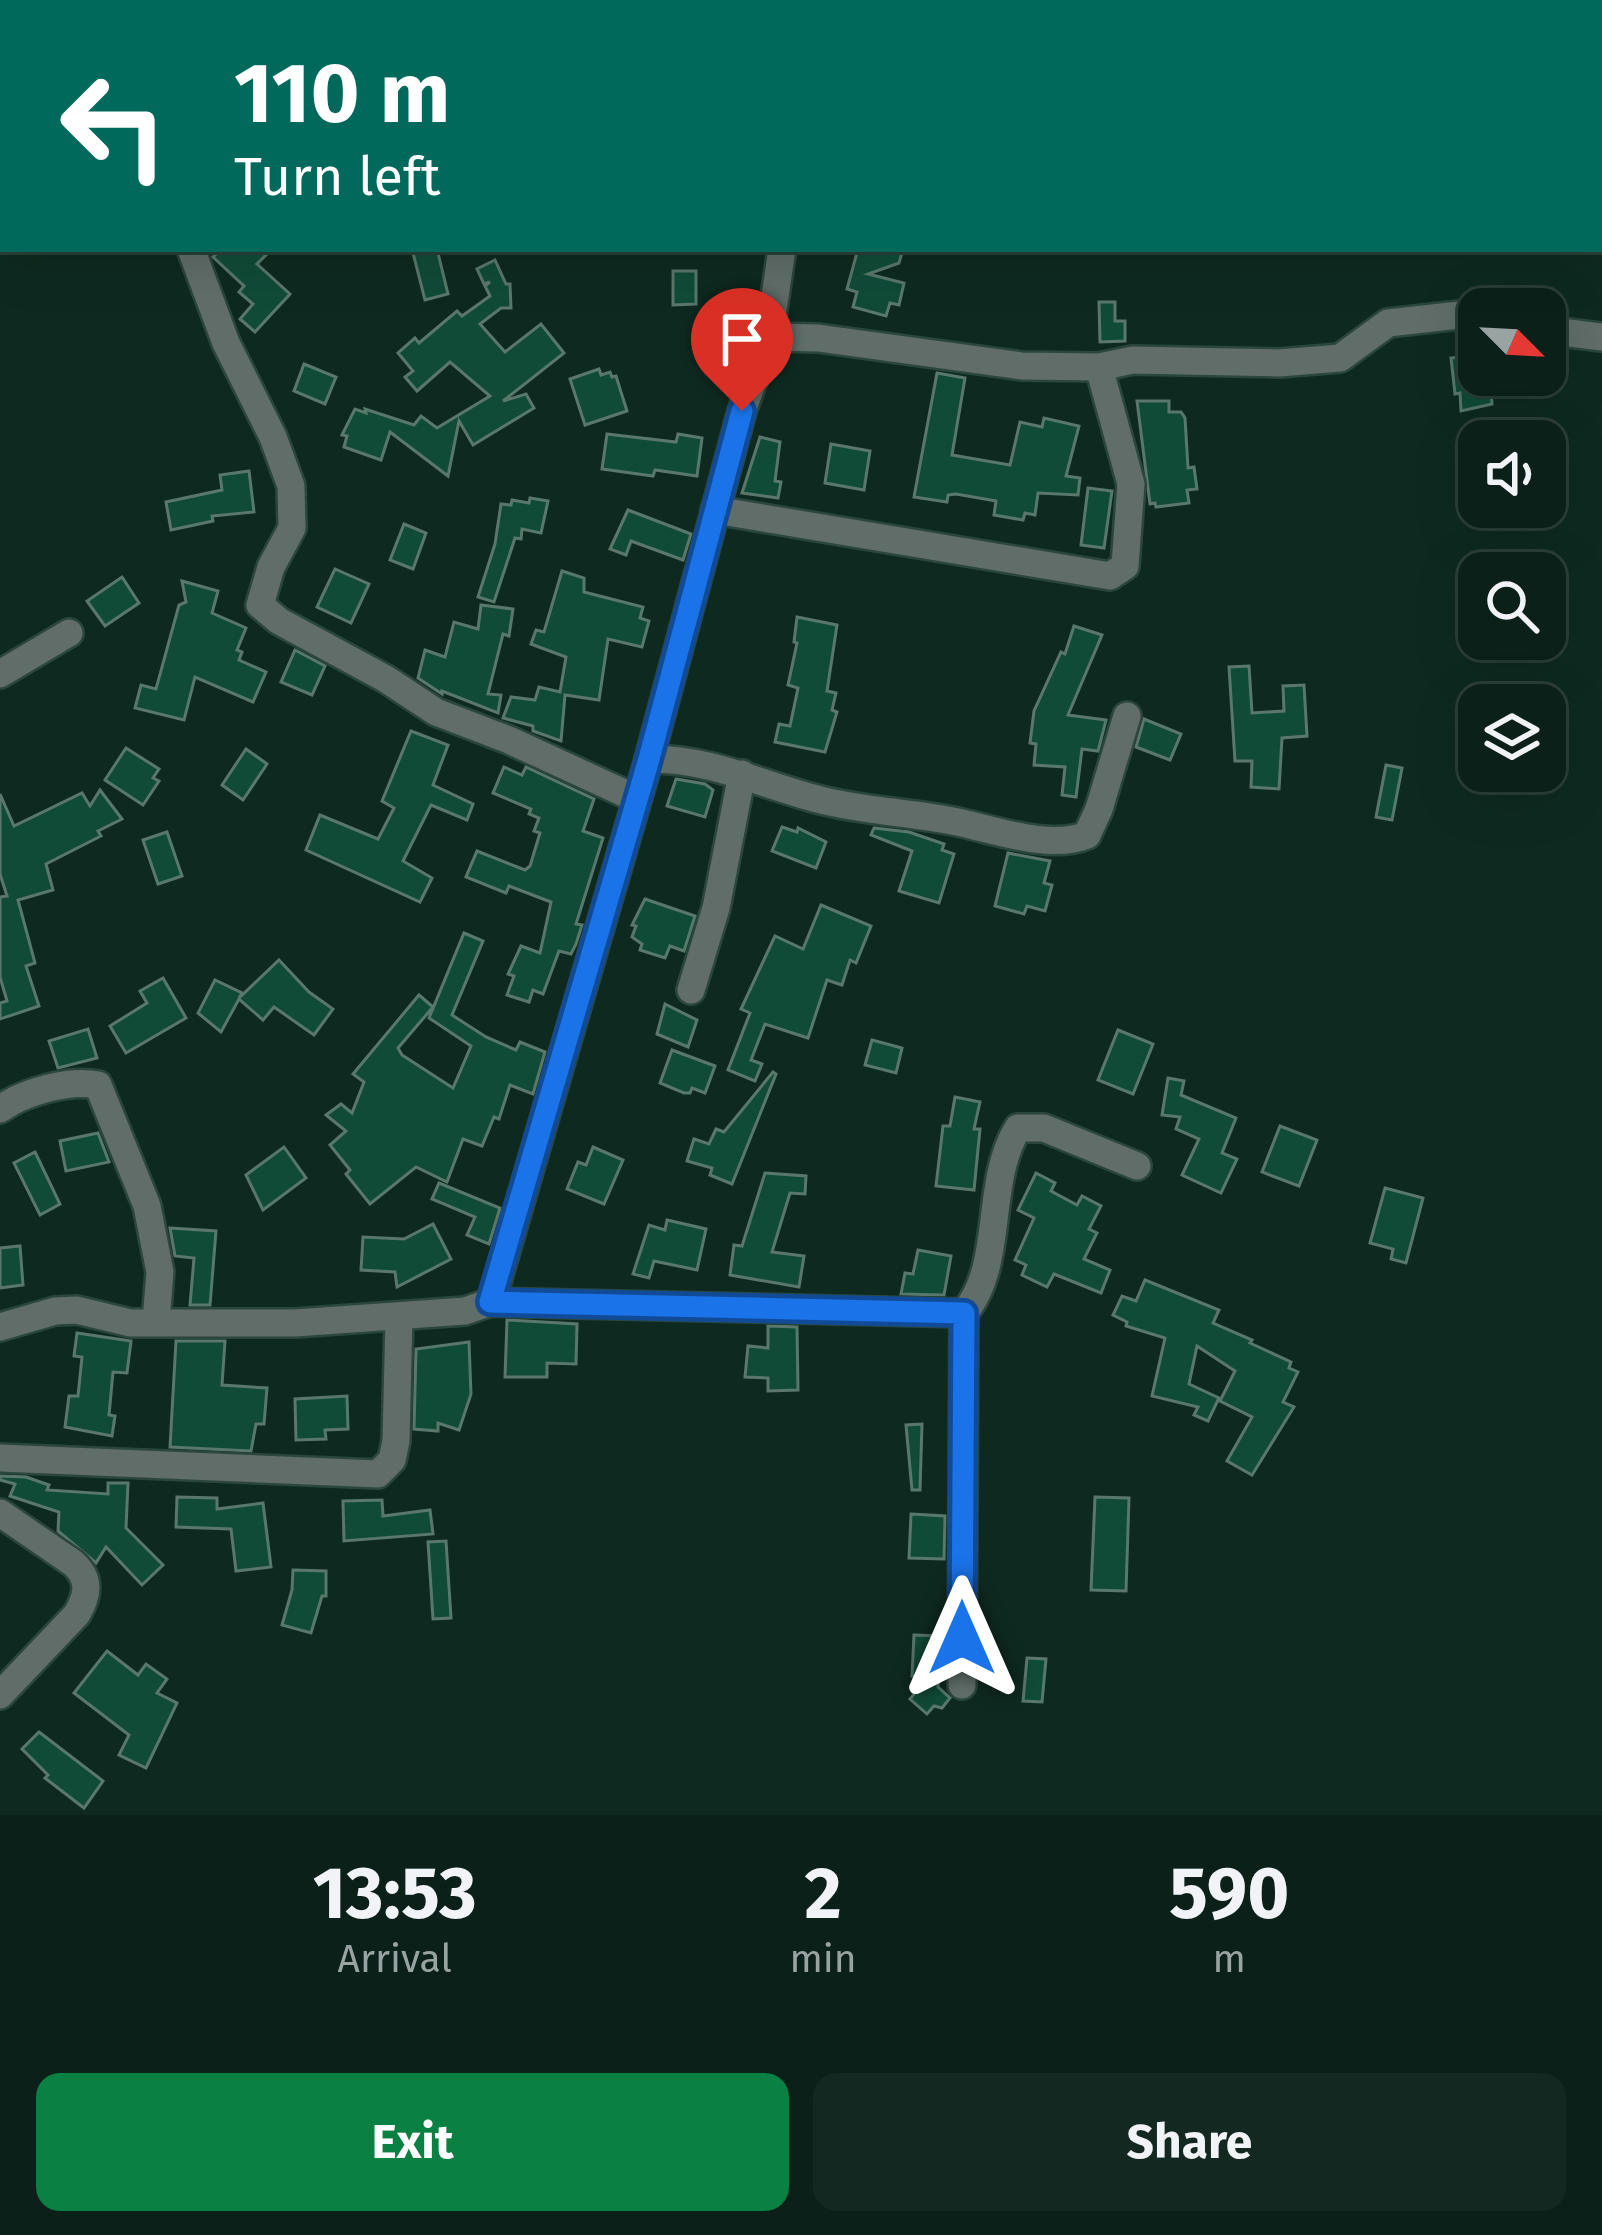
<!DOCTYPE html>
<style>
:root{--surface:#0a2018;--page:#132821;--text:#f1f3f6;--muted:#99a3a2;--line:#2a3e37;--accent:#0b8043}
body{margin:0;font-family:"Fira Sans",sans-serif;background:var(--page);color:var(--text);height:100vh;display:flex;flex-direction:column;font-size:45px;white-space:nowrap}
*{box-sizing:border-box;margin:0}
p{font-size:39px;color:var(--muted)}
.icon{flex:none;width:66px;height:66px;fill:none;stroke:currentColor;stroke-width:2;stroke-linecap:round;stroke-linejoin:round}
.map{position:relative;height:1815px;overflow:hidden}
.sheet{display:flex;flex-direction:column;background:var(--surface);flex:1}
.sheet>*{flex:none}
.banner{position:absolute;left:0px;top:0px;width:1602px;height:252px;box-shadow:0 12px 48px #0002,0 0 0 3px var(--line);background:#00695c;color:#fff;overflow:hidden}
.needle{width:78px;rotate:114deg}
.fabs{position:absolute;left:1458px;top:288px;display:grid;gap:24px}
.fabs a{display:grid;place-items:center;width:108px;height:108px;border-radius:24px;background:var(--surface);box-shadow:0 12px 48px #0002,0 0 0 3px var(--line);font-size:60px}
.pin{position:absolute;display:grid;place-items:center;width:102px;height:102px;color:#fff;margin:-123px -51px;border-radius:50% 50% 50% 0;rotate:-45deg;box-shadow:0 0 12px #0007}
.pin .icon{rotate:45deg}
.me{position:absolute;width:132px;margin:-66px;rotate:0deg;stroke-linejoin:round;filter:drop-shadow(0 0 9px #0008)}
.turn{display:flex;align-items:center;gap:42px;height:252px;padding:0 36px;font-size:54px}
.turn .icon{width:156px;height:156px;stroke-width:2.5}
.turn b{display:block;font-size:84px;line-height:102px}
.eta{display:flex;justify-content:space-evenly;align-items:center;height:204px;text-align:center}
.eta b{font-size:72px;font-weight:700;line-height:84px}
.primary-button{display:flex;gap:24px;margin-top:auto;padding:24px 36px}
.primary-button a{flex:1;height:138px;border-radius:24px;background:var(--accent);color:#fff;font-size:48px;font-weight:700;line-height:138px;text-align:center}
.primary-button a+a{background:var(--page);color:var(--text)}
.map>svg:first-child{display:block}
.building{fill:#104b38;stroke:#59776b;stroke-width:3}
.lines{fill:none;stroke-linecap:round;stroke-linejoin:round}
.minor-casing{stroke:#2b463c;stroke-width:32}
.minor{stroke:#606d68;stroke-width:27}
.route-casing{stroke:#114b97;stroke-width:30}
.route{stroke:#1a73e8;stroke-width:21}
</style>
<div class="map">
<svg width="1602" height="1815" viewBox="0 0 1602 1815">
<rect width="100%" height="100%" fill="#0e2a20"/>
<g class="building">
<path d="M 221,249 L 272,249 L 257,264 L 290,294 L 255,332 L 240,319 L 253,304 L 239,292 L 244,286 L 213,257 Z"/>
<path d="M 412,249 L 437,249 L 448,294 L 425,300 Z"/>
<path d="M 858,249 L 903,249 L 899,263 L 868,274 L 904,283 L 899,305 L 890,303 L 886,316 L 853,307 L 857,292 L 847,289 Z"/>
<path d="M 495,260 L 506,284 L 510,284 L 511,308 L 501,308 L 480,324 L 505,352 L 541,324 L 564,353 L 503,401 L 526,394 L 534,408 L 473,445 L 459,421 L 448,476 L 390,432 L 381,460 L 344,447 L 347,436 L 342,435 L 355,409 L 366,413 L 365,409 L 414,425 L 421,416 L 437,428 L 490,396 L 450,362 L 417,391 L 405,377 L 413,371 L 398,353 L 415,338 L 419,343 L 457,311 L 462,316 L 490,296 L 485,286 L 490,282 L 484,284 L 477,269 Z"/>
<path d="M 673,271 L 696,271 L 696,304 L 673,305 Z"/>
<path d="M 1099,302 L 1115,302 L 1115,321 L 1125,321 L 1125,341 L 1100,342 Z"/>
<path d="M 1479,341 L 1479,375 L 1501,375 L 1502,390 L 1491,390 L 1492,404 L 1461,411 L 1460,393 L 1455,394 L 1451,358 L 1461,357 L 1463,342 Z"/>
<path d="M 304,364 L 336,377 L 325,404 L 294,391 Z"/>
<path d="M 599,369 L 601,375 L 610,372 L 612,377 L 616,376 L 627,411 L 585,425 L 570,379 Z"/>
<path d="M 937,373 L 965,378 L 952,455 L 1010,465 L 1020,422 L 1042,427 L 1044,418 L 1079,426 L 1066,476 L 1080,478 L 1078,495 L 1038,493 L 1035,515 L 1025,513 L 1023,520 L 994,515 L 996,501 L 956,494 L 948,495 L 947,502 L 914,497 Z"/>
<path d="M 1137,401 L 1169,401 L 1169,412 L 1181,412 L 1185,418 L 1188,468 L 1194,467 L 1197,489 L 1187,490 L 1189,503 L 1156,507 L 1155,503 L 1150,504 Z"/>
<path d="M 607,434 L 676,442 L 678,434 L 702,438 L 697,476 L 655,470 L 653,476 L 602,469 Z"/>
<path d="M 760,437 L 780,442 L 775,481 L 781,482 L 778,498 L 742,493 Z"/>
<path d="M 831,444 L 870,451 L 864,490 L 825,483 Z"/>
<path d="M 249,471 L 254,512 L 212,516 L 213,521 L 171,530 L 166,502 L 222,490 L 220,475 Z"/>
<path d="M 1088,488 L 1112,491 L 1104,548 L 1081,545 Z"/>
<path d="M 530,498 L 548,501 L 541,533 L 522,529 L 521,539 L 515,538 L 494,602 L 478,597 L 495,544 L 501,504 L 511,505 L 512,500 L 529,503 Z"/>
<path d="M 628,510 L 691,534 L 683,560 L 631,541 L 626,555 L 610,549 Z"/>
<path d="M 404,524 L 426,533 L 413,569 L 390,560 Z"/>
<path d="M 335,569 L 369,584 L 351,623 L 317,607 Z"/>
<path d="M 562,571 L 584,578 L 584,592 L 643,607 L 640,618 L 649,621 L 642,647 L 608,639 L 599,700 L 565,695 L 561,741 L 533,731 L 533,726 L 503,718 L 511,697 L 535,700 L 539,687 L 560,692 L 566,657 L 531,644 L 536,630 L 544,632 Z"/>
<path d="M 122,577 L 139,603 L 105,626 L 87,601 Z"/>
<path d="M 182,581 L 218,591 L 212,613 L 246,628 L 237,650 L 242,652 L 239,660 L 266,672 L 253,702 L 195,677 L 184,720 L 135,708 L 141,685 L 156,689 L 179,605 L 186,602 Z"/>
<path d="M 481,605 L 513,609 L 509,636 L 503,634 L 488,694 L 501,695 L 498,713 L 442,691 L 442,694 L 418,678 L 425,650 L 445,657 L 454,622 L 478,629 Z"/>
<path d="M 797,617 L 837,625 L 827,691 L 836,693 L 832,710 L 837,712 L 825,752 L 775,742 L 779,724 L 790,726 L 798,688 L 788,685 L 797,643 L 794,642 Z"/>
<path d="M 1074,626 L 1102,635 L 1068,715 L 1106,720 L 1098,751 L 1082,749 L 1076,797 L 1062,795 L 1065,767 L 1034,765 L 1036,744 L 1030,743 L 1034,711 L 1061,652 L 1065,654 Z"/>
<path d="M 295,650 L 325,666 L 312,695 L 281,682 Z"/>
<path d="M 1249,666 L 1252,713 L 1284,711 L 1283,686 L 1304,685 L 1307,736 L 1282,738 L 1279,789 L 1251,787 L 1252,761 L 1235,761 L 1229,667 Z"/>
<path d="M 1144,719 L 1181,734 L 1170,760 L 1136,747 Z"/>
<path d="M 411,731 L 448,745 L 433,785 L 473,804 L 467,820 L 431,805 L 403,861 L 432,878 L 420,902 L 306,850 L 320,815 L 378,839 L 394,808 L 382,801 Z"/>
<path d="M 126,748 L 159,769 L 153,778 L 159,781 L 143,805 L 105,780 Z"/>
<path d="M 246,749 L 267,764 L 243,800 L 222,785 Z"/>
<path d="M 1386,765 L 1402,768 L 1392,820 L 1376,817 Z"/>
<path d="M 504,767 L 522,775 L 526,767 L 594,799 L 583,831 L 603,838 L 576,924 L 582,925 L 576,944 L 571,954 L 559,951 L 543,994 L 533,990 L 529,1002 L 507,995 L 514,976 L 508,974 L 521,946 L 540,953 L 551,902 L 509,886 L 506,893 L 466,877 L 477,851 L 525,870 L 530,866 L 540,833 L 534,831 L 539,818 L 529,814 L 531,809 L 493,793 Z"/>
<path d="M 676,779 L 705,784 L 713,790 L 705,817 L 667,806 Z"/>
<path d="M 100,790 L 122,819 L 98,831 L 101,836 L 46,864 L 53,890 L 18,900 L 35,963 L 26,966 L 39,1006 L 0,1019 L 0,1003 L 7,1001 L 0,977 L 0,897 L 7,896 L 0,874 L 0,794 L 14,826 L 82,793 L 90,806 Z"/>
<path d="M 782,827 L 797,832 L 798,828 L 826,842 L 816,868 L 772,851 Z"/>
<path d="M 874,828 L 909,832 L 944,844 L 942,850 L 954,854 L 939,903 L 899,891 L 912,851 L 871,835 Z"/>
<path d="M 167,832 L 182,876 L 158,884 L 143,840 Z"/>
<path d="M 1008,853 L 1050,861 L 1044,883 L 1052,885 L 1045,911 L 1027,906 L 1024,914 L 995,906 Z"/>
<path d="M 645,899 L 695,916 L 684,951 L 670,946 L 665,958 L 640,950 L 642,944 L 632,937 L 636,926 L 632,925 Z"/>
<path d="M 821,905 L 871,926 L 856,963 L 850,960 L 842,985 L 827,980 L 808,1038 L 765,1024 L 751,1060 L 762,1064 L 755,1081 L 728,1070 L 750,1013 L 741,1009 L 775,936 L 803,949 Z"/>
<path d="M 464,933 L 483,941 L 452,1015 L 486,1037 L 516,1050 L 520,1042 L 545,1052 L 533,1094 L 510,1085 L 499,1119 L 494,1117 L 482,1146 L 463,1139 L 447,1182 L 416,1167 L 370,1204 L 346,1174 L 350,1170 L 330,1145 L 346,1131 L 326,1115 L 341,1104 L 352,1113 L 364,1082 L 353,1074 L 419,995 L 433,1007 L 398,1048 L 402,1055 L 453,1088 L 471,1046 L 429,1018 Z"/>
<path d="M 279,960 L 309,992 L 333,1009 L 314,1035 L 274,1007 L 263,1020 L 239,999 L 221,1032 L 198,1013 L 215,980 L 242,993 L 239,998 Z"/>
<path d="M 163,978 L 186,1018 L 126,1053 L 110,1026 L 147,1003 L 140,991 Z"/>
<path d="M 665,1004 L 697,1020 L 688,1047 L 657,1034 Z"/>
<path d="M 88,1029 L 97,1058 L 58,1068 L 49,1041 Z"/>
<path d="M 1118,1030 L 1153,1044 L 1133,1094 L 1098,1080 Z"/>
<path d="M 872,1040 L 902,1048 L 896,1073 L 865,1065 Z"/>
<path d="M 672,1050 L 715,1066 L 705,1093 L 692,1088 L 690,1093 L 684,1093 L 660,1083 Z"/>
<path d="M 773,1072 L 776,1074 L 732,1184 L 710,1175 L 712,1168 L 687,1161 L 694,1139 L 709,1144 L 716,1129 L 724,1132 Z"/>
<path d="M 1168,1078 L 1184,1081 L 1181,1095 L 1236,1118 L 1222,1153 L 1237,1159 L 1221,1193 L 1182,1175 L 1199,1139 L 1176,1129 L 1180,1117 L 1162,1115 Z"/>
<path d="M 955,1097 L 980,1102 L 974,1129 L 980,1129 L 974,1190 L 936,1186 L 943,1126 L 950,1126 Z"/>
<path d="M 1280,1126 L 1317,1140 L 1299,1186 L 1262,1172 Z"/>
<path d="M 98,1133 L 109,1162 L 66,1171 L 60,1141 Z"/>
<path d="M 284,1147 L 306,1178 L 263,1210 L 246,1175 Z"/>
<path d="M 593,1147 L 623,1160 L 604,1204 L 567,1189 L 578,1162 L 586,1165 Z"/>
<path d="M 35,1152 L 60,1204 L 40,1215 L 14,1163 Z"/>
<path d="M 765,1173 L 806,1176 L 805,1194 L 790,1193 L 772,1252 L 804,1256 L 799,1287 L 730,1275 L 734,1245 L 742,1246 Z"/>
<path d="M 1036,1173 L 1055,1183 L 1051,1191 L 1077,1205 L 1082,1196 L 1101,1206 L 1089,1229 L 1097,1233 L 1084,1259 L 1110,1270 L 1101,1293 L 1054,1274 L 1047,1287 L 1022,1275 L 1026,1265 L 1015,1260 L 1034,1218 L 1018,1210 Z"/>
<path d="M 439,1183 L 500,1208 L 489,1244 L 467,1235 L 475,1217 L 432,1199 Z"/>
<path d="M 1385,1188 L 1423,1198 L 1406,1263 L 1391,1259 L 1393,1249 L 1370,1243 Z"/>
<path d="M 667,1220 L 706,1229 L 697,1270 L 654,1261 L 649,1278 L 633,1274 L 649,1225 L 665,1230 Z"/>
<path d="M 433,1224 L 451,1259 L 397,1287 L 395,1272 L 361,1270 L 363,1237 L 404,1239 Z"/>
<path d="M 170,1228 L 216,1231 L 210,1305 L 190,1305 L 194,1258 L 175,1256 Z"/>
<path d="M 20,1246 L 23,1285 L 0,1288 L 0,1248 Z"/>
<path d="M 918,1250 L 951,1256 L 944,1295 L 901,1294 L 905,1273 L 913,1274 Z"/>
<path d="M 1145,1280 L 1219,1310 L 1213,1323 L 1252,1340 L 1250,1343 L 1291,1362 L 1289,1368 L 1298,1372 L 1283,1402 L 1294,1407 L 1252,1475 L 1227,1461 L 1252,1417 L 1220,1401 L 1235,1371 L 1197,1346 L 1189,1384 L 1219,1398 L 1208,1421 L 1194,1415 L 1198,1407 L 1152,1396 L 1165,1338 L 1126,1326 L 1127,1322 L 1113,1315 L 1122,1296 L 1136,1301 Z"/>
<path d="M 507,1320 L 577,1324 L 576,1364 L 547,1363 L 547,1377 L 505,1377 Z"/>
<path d="M 768,1326 L 797,1327 L 798,1390 L 768,1391 L 768,1378 L 745,1377 L 748,1346 L 768,1348 Z"/>
<path d="M 77,1333 L 131,1341 L 127,1373 L 113,1372 L 109,1415 L 115,1416 L 112,1436 L 65,1427 L 69,1396 L 78,1396 L 82,1357 L 74,1356 Z"/>
<path d="M 176,1341 L 225,1341 L 222,1385 L 267,1388 L 264,1424 L 256,1424 L 251,1451 L 170,1447 Z"/>
<path d="M 469,1342 L 471,1394 L 459,1430 L 438,1423 L 438,1431 L 414,1429 L 416,1349 Z"/>
<path d="M 347,1396 L 348,1429 L 325,1430 L 326,1439 L 296,1440 L 295,1399 Z"/>
<path d="M 922,1424 L 920,1490 L 912,1490 L 906,1425 Z"/>
<path d="M 0,1476 L 26,1477 L 49,1485 L 47,1490 L 108,1494 L 108,1483 L 128,1483 L 126,1528 L 163,1565 L 142,1585 L 106,1547 L 96,1563 L 58,1531 L 59,1512 L 10,1496 L 15,1484 L 0,1480 Z"/>
<path d="M 177,1497 L 217,1498 L 217,1509 L 263,1503 L 271,1567 L 236,1571 L 231,1529 L 176,1527 Z"/>
<path d="M 1095,1497 L 1129,1498 L 1126,1591 L 1091,1590 Z"/>
<path d="M 382,1500 L 383,1516 L 430,1510 L 433,1534 L 344,1541 L 343,1501 Z"/>
<path d="M 911,1514 L 945,1516 L 944,1559 L 909,1558 Z"/>
<path d="M 446,1541 L 451,1618 L 433,1619 L 428,1542 Z"/>
<path d="M 293,1570 L 326,1571 L 326,1596 L 322,1596 L 311,1633 L 282,1625 L 292,1590 Z"/>
<path d="M 914,1635 L 941,1636 L 938,1687 L 950,1698 L 942,1708 L 934,1706 L 927,1714 L 910,1699 L 928,1677 L 912,1676 Z"/>
<path d="M 107,1651 L 138,1675 L 146,1664 L 167,1679 L 157,1693 L 177,1703 L 146,1768 L 119,1755 L 129,1735 L 74,1693 Z"/>
<path d="M 1027,1658 L 1046,1659 L 1042,1702 L 1023,1701 Z"/>
<path d="M 39,1732 L 103,1781 L 84,1808 L 45,1778 L 48,1775 L 22,1749 Z"/>
</g>
<g class="lines">
<g class="minor-casing">
<g id="minor">
<path d="M 133,0 L 134,3"/>
<path d="M 428,3 L 432,0"/>
<path d="M 191,249 L 226,343 L 273,437 L 291,486 L 292,528 L 271,567 L 260,605 L 279,621 L 386,679 L 436,712 L 509,740 L 637,799"/>
<path d="M 1545,330 L 1602,337"/>
<path d="M 769,337 L 782,249"/>
<path d="M 715,510 L 1110,576 L 1125,566 L 1131,484 L 1099,367"/>
<path d="M 0,674 L 69,633"/>
<path d="M 649,759 C 708,758 760,784 817,799 C 865,812 914,812 962,823 C 998,831 1052,850 1087,835 L 1099,809 L 1127,716"/>
<path d="M 691,990 L 716,908 L 742,774"/>
<path d="M 0,1109 C 24,1092 69,1079 98,1085 L 147,1206 L 160,1272 L 156,1321"/>
<path d="M 491,1302 L 649,759 L 742,411 L 769,337 L 818,338 L 1022,366 L 1099,367 L 1133,360 L 1279,363 L 1340,358 L 1388,323 L 1468,314 L 1479,316"/>
<path d="M 0,1327 L 55,1311 L 77,1310 L 131,1323 L 295,1323 L 465,1311 L 491,1302 L 964,1313 C 1005,1266 984,1182 1018,1128 L 1044,1128 L 1137,1166"/>
<path d="M 0,1458 L 378,1474 L 392,1460 L 396,1441 L 399,1317"/>
<path d="M 0,1513 L 73,1563 C 91,1579 88,1595 77,1614 L 0,1695"/>
<path d="M 962,1685 L 964,1313"/>
</g>
</g>
<use href="#minor" class="minor"/>
</g>
<g class="lines">
<g class="route-casing">
<path id="route" d="M 742,411 L 649,759 L 490,1302 L 964,1313 L 962,1638"/>
</g>
<use href="#route" class="route"/>
</g>
</svg>
<div class="fabs">
<a><svg class="needle" viewBox="-14 -14 28 28"><path d="M0-13l5 13h-10z" fill="#e53935"/><path d="M0 13l5-13h-10z" fill="#99a3a2"/></svg></a>
<a><svg class="icon" aria-label="sound" viewBox="0 0 24 24"><path d="M4 9h4l5-4v14l-5-4H4zM17 9q2 3 0 6"/></svg></a>
<a><svg class="icon" aria-label="search" viewBox="0 0 24 24"><circle cx="10" cy="10" r="6"/><path d="M15 15l6 6"/></svg></a>
<a><svg class="icon" aria-label="layers" viewBox="0 0 24 24"><path d="M12 4l9 5-9 5-9-5zM3 14l9 5 9-5"/></svg></a>
</div>
<div class="pin" style="left:742px;top:411px;background:#d93025"><svg class="icon" aria-label="arrive" viewBox="0 0 24 24"><path d="M6 21V4h12l-3 4 3 4H6"/></svg></div>
<svg class="me" style="left:962px;top:1638px" viewBox="-20 -20 40 40"><path d="M0-17L14 15 0 8-14 15z" fill="#1a73e8" stroke="#fff" stroke-width="4"/></svg>
<div class="banner">
<div class="turn"><svg class="icon" aria-label="left" viewBox="0 0 24 24"><path d="M17 20v-9H6M10 6l-5 5 5 5"/></svg><div><b>110 m</b>Turn left</div></div>
</div>
</div>
<section class="sheet">
<div class="eta">
<div><b>13:53</b><p>Arrival</p></div>
<div><b>2</b><p>min</p></div>
<div><b>590</b><p>m</p></div>
</div>
<div class="primary-button"><a>Exit</a><a>Share</a></div>
</section>
